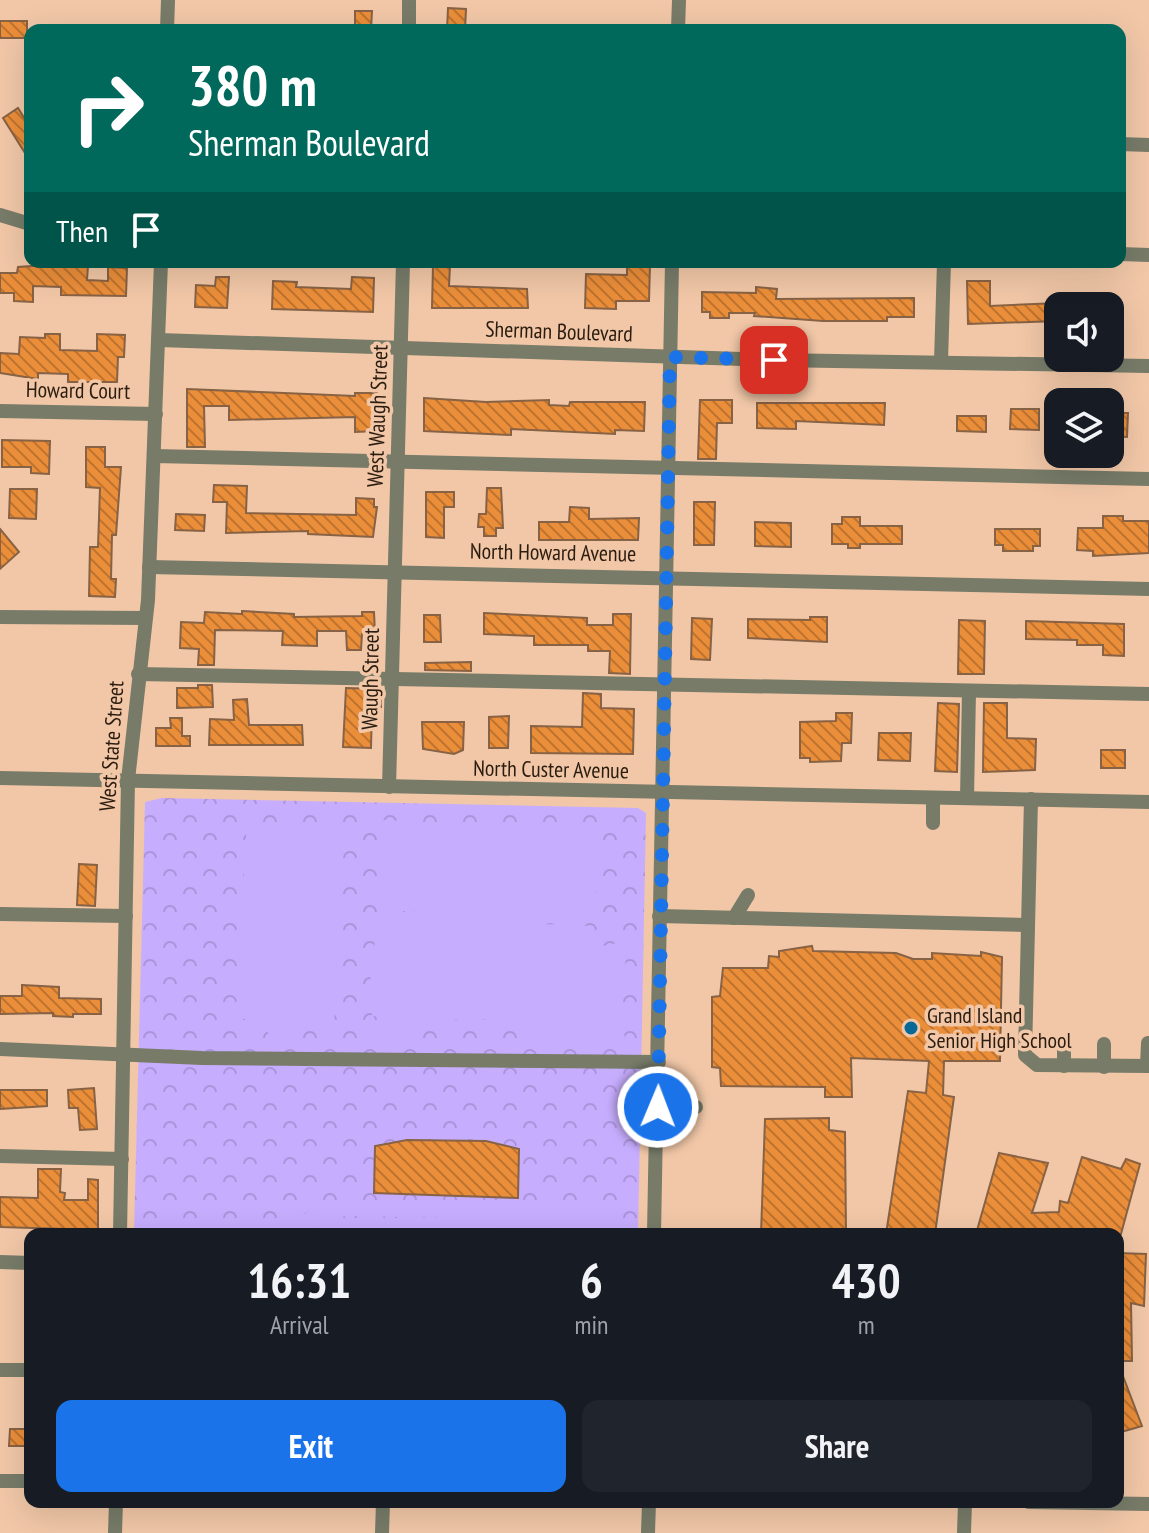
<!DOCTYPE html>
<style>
:root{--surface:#171b24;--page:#20242c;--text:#f1f3f6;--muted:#9ea1a6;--accent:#1a73e8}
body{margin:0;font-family:"PT Sans Narrow",sans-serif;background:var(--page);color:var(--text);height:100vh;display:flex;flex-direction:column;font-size:30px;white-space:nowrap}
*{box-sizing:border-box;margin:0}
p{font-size:26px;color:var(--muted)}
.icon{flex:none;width:44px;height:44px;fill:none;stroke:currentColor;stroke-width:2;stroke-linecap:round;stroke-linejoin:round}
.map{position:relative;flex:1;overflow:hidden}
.sheet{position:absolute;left:24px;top:1228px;width:1100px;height:280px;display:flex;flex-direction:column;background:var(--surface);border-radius:16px;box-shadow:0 8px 32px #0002}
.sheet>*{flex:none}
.top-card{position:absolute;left:24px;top:24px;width:1102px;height:244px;border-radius:16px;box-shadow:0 8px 32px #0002;background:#00695c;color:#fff;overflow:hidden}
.fabs{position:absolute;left:1044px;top:292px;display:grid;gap:16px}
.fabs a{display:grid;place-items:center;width:80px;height:80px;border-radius:16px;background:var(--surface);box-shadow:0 8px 32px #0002;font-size:40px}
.pin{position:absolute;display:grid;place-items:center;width:68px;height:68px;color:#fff;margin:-34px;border-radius:16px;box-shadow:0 4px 12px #0006}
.me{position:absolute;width:88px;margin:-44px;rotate:1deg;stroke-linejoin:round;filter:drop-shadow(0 0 6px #0008)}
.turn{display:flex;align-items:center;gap:28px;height:168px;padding:0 32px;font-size:36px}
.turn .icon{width:104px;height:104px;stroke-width:2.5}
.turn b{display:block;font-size:56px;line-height:68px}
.then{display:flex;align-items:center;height:76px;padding:0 32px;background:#0003;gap:16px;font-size:30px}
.eta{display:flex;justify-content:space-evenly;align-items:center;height:136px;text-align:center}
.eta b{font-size:48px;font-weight:700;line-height:56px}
.primary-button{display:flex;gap:16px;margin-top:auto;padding:16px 32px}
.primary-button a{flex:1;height:92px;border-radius:16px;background:var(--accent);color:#fff;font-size:32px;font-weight:700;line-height:92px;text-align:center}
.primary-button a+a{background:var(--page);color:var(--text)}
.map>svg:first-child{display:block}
.park{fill:url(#park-crowns)}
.pitch{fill:#c7adfe}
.building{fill:url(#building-back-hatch);stroke:#876245;stroke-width:2}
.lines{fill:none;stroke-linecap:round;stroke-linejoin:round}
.minor{stroke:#777b68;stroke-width:14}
.route{stroke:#1a73e8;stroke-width:14;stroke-dasharray:0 25.2}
.poi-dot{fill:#086998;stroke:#f1c7a7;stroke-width:3}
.labels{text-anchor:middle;stroke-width:7;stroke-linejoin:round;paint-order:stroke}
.street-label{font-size:22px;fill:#2b1c10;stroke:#f1c7a7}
.poi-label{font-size:22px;fill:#2b1c10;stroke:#f1c7a7;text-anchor:start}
</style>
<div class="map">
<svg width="1149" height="1533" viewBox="0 0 1149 1533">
<defs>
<pattern id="park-crowns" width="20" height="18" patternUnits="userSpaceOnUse" patternTransform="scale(2)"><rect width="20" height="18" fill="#c7adfe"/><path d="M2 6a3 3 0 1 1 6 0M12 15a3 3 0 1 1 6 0" fill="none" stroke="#ab94d9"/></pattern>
<pattern id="building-back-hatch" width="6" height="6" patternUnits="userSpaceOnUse" patternTransform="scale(2)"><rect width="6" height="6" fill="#eb8e3a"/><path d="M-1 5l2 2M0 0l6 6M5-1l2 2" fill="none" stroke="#bf732f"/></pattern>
</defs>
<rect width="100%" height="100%" fill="#f1c7a7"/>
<path class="park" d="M 162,798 L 638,808 L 646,813 L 638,1234 L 134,1234 L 145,802 Z"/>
<g class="pitch">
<path d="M 382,820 L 600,830 L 595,920 L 378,910 Z"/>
<path d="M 247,821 L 345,827 L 336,975 L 351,989 L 335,1001 L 334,1024 L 305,1022 L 284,1041 L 276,1042 L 257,1020 L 235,1018 L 237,999 L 224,986 L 238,974 Z"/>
<path d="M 376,918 L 594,926 L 593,948 L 627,941 L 620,1032 L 625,1036 L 624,1041 L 525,1037 L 529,1022 C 486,1020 422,1009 391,1046 L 386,1046 L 382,1042 L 381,1017 L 372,1016 L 373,988 L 366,960 L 374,955 Z"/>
<path d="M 342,1200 L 621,1204 L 621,1221 L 592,1220 L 604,1234 C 579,1234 569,1224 546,1220 L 351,1216 C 321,1217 314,1234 283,1234 L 308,1211 Z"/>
<path d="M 337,1223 L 555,1227 L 555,1234 L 337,1234 Z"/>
</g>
<g class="building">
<path d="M 448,8 L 466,9 L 465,30 L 447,30 Z"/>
<path d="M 355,11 L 372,11 L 371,30 L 355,30 Z"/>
<rect x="0" y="21" width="27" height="17"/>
<path d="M 18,108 L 30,127 L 30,161 L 3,118 Z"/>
<path d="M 627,264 L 650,265 L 649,301 L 616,301 L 616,309 L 585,308 L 586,274 L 627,275 Z"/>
<path d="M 46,265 L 88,266 L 87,280 L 108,281 L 108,267 L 127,268 L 126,296 L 61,295 L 61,287 L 33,286 L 33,302 L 14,301 L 14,293 L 0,293 L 0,273 L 17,273 L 18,267 Z"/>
<path d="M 433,265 L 450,266 L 449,286 L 527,289 L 528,308 L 432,308 Z"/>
<path d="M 216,277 L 229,277 L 227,308 L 195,307 L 196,285 L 215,286 Z"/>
<path d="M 352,277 L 374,278 L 373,312 L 272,309 L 273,281 L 297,282 L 296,287 L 351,289 Z"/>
<path d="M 967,281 L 990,281 L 990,306 L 1058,303 L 1058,321 L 968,324 Z"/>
<path d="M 756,287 L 777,289 L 776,299 L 914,298 L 914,317 L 887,317 L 887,321 L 823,321 L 754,316 L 755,313 L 729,313 L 729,318 L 710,318 L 710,312 L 702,312 L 702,292 L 756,293 Z"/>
<path d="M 45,334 L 60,334 L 60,350 L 97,351 L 97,334 L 125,335 L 124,357 L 118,357 L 117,382 L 68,382 L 68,374 L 38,373 L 38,379 L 0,373 L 0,353 L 19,354 L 20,337 L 45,338 Z"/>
<path d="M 187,389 L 355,396 L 355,393 L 377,393 L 378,431 L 355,432 L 355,417 L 229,420 L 229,406 L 204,406 L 205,447 L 187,447 Z"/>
<path d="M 424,398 L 486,402 L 549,400 L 549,405 L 569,406 L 570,402 L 645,402 L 644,431 L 615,430 L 615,434 L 511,429 L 511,435 L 424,431 Z"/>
<path d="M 700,400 L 732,400 L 732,423 L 717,423 L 716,459 L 698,459 Z"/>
<path d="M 757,403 L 885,403 L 884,425 L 796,421 L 796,429 L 757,428 Z"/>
<path d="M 1011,409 L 1039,409 L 1039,430 L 1010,429 Z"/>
<path d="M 1110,413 L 1128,413 L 1127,437 L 1110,436 Z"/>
<path d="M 957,416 L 986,416 L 986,432 L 957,431 Z"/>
<path d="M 2,440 L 50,441 L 49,474 L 31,473 L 31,467 L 2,467 Z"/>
<path d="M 86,447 L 105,447 L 105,467 L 121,467 L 116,535 L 112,535 L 111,579 L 116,579 L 115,597 L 89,596 L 90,547 L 98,547 L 100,488 L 86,487 Z"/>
<path d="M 214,485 L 247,486 L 246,513 L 356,515 L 356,498 L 374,499 L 374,507 L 377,507 L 373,537 L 308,534 L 308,531 L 226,533 L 227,502 L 213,502 Z"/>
<path d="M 487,488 L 501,488 L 503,528 L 496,528 L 496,536 L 484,536 L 484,527 L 478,527 L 479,514 L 486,514 Z"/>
<path d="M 10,489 L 37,489 L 36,519 L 9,518 Z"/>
<path d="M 426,492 L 454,492 L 454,507 L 444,507 L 444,538 L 426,537 Z"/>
<path d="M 694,502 L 715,502 L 714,545 L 694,545 Z"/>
<path d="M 570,507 L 589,508 L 589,519 L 639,518 L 638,540 L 539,540 L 539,522 L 569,522 Z"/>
<path d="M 176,514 L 205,515 L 204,531 L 175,530 Z"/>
<path d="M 1103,516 L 1123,516 L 1123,521 L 1149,521 L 1149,553 L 1093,556 L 1093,551 L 1077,550 L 1078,528 L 1103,528 Z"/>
<path d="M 842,517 L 860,517 L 860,526 L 902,526 L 902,544 L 860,544 L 860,548 L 848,548 L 848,544 L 832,544 L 832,524 L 842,524 Z"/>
<path d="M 755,522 L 791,523 L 791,547 L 755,546 Z"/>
<path d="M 0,529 L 19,552 L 0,569 Z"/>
<path d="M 995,529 L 1040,529 L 1040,546 L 1033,546 L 1033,551 L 1003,551 L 1003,545 L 995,545 Z"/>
<path d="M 242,611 L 294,614 L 294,617 L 362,616 L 362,612 L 374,612 L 375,634 L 362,634 L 361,650 L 347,650 L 346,631 L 317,631 L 317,646 L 282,645 L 283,631 L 215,630 L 214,665 L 198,665 L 199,649 L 180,648 L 181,622 L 204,623 L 205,612 L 242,614 Z"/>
<path d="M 484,613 L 587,618 L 587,625 L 613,625 L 613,614 L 631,614 L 630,674 L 609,673 L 610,651 L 588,651 L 588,645 L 534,645 L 534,636 L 484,634 Z"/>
<path d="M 424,615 L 440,615 L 441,642 L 424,642 Z"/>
<path d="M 810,617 L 827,617 L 827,642 L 748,638 L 748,619 L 810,620 Z"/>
<path d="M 692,618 L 712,619 L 710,660 L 691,659 Z"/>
<path d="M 959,620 L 985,621 L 984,674 L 958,674 Z"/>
<path d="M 1026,621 L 1124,624 L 1124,656 L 1103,655 L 1103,645 L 1077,645 L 1077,640 L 1026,639 Z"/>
<path d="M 471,662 L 471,671 L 425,670 L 425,663 Z"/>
<path d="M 198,685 L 212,685 L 213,707 L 177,708 L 177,688 L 198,688 Z"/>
<path d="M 346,688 L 380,689 L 381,707 L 372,707 L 371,748 L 343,747 Z"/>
<path d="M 583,693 L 601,694 L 601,708 L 634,709 L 633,754 L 531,753 L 531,726 L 582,727 Z"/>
<path d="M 247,699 L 249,725 L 302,725 L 303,745 L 209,745 L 210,719 L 234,720 L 233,700 Z"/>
<path d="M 938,703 L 959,704 L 957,772 L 935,771 Z"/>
<path d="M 984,703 L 1007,703 L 1007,738 L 1036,739 L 1035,770 L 983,772 Z"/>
<path d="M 836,713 L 852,713 L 851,743 L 842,743 L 841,761 L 810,762 L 810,758 L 800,758 L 800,722 L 836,721 Z"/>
<path d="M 509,716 L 508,748 L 489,748 L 489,717 Z"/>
<path d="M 170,718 L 182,718 L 182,736 L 190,736 L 190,746 L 156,746 L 156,728 L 171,728 Z"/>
<path d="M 422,722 L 464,722 L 463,750 L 454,754 L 423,749 Z"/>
<path d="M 879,733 L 911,733 L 910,761 L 878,760 Z"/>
<rect x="1101" y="750" width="24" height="18"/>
<path d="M 79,864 L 97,865 L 95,906 L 77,905 Z"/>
<path d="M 812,946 L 813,951 L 896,953 L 913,959 L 932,959 L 932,953 L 981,956 L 981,952 L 1002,957 L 1000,1061 L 944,1061 L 943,1095 L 954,1097 L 935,1234 L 886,1234 L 908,1091 L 926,1093 L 929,1061 L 851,1058 L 852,1097 L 825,1097 L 825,1087 L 721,1086 L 720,1068 L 712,1067 L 712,997 L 720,996 L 723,968 L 768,968 L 769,956 L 779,957 L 779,951 Z"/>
<path d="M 22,985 L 59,987 L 59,998 L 101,999 L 101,1014 L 73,1014 L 73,1017 L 53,1016 L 53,1013 L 0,1014 L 0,996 L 22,996 Z"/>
<path d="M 94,1088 L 97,1129 L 80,1130 L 78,1108 L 69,1108 L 68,1090 Z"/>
<path d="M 0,1090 L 47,1090 L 47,1106 L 0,1109 Z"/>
<path d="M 829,1118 L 829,1130 L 845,1132 L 846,1234 L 761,1234 L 765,1119 Z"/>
<path d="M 407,1140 L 486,1141 L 519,1149 L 518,1198 L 374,1193 L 375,1146 Z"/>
<path d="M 999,1153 L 1048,1163 L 1032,1213 L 1059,1212 L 1060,1201 L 1068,1203 L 1082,1157 L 1121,1169 L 1126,1159 L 1140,1164 L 1121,1234 L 976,1234 Z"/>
<path d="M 38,1169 L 61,1169 L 60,1192 L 65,1193 L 64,1200 L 88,1200 L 88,1179 L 98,1180 L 98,1230 L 0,1227 L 0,1197 L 38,1198 Z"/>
<path d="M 1118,1253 L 1146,1254 L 1144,1306 L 1131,1303 L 1132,1361 L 1118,1361 Z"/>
<path d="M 1118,1363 L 1142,1426 L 1118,1433 Z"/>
<path d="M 10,1429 L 28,1429 L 28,1446 L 9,1446 Z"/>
</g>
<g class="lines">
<g class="minor">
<path d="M 167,30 L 168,0"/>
<path d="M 409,30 L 409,0"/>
<path d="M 678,30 L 679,0"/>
<path d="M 1120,144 L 1149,145"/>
<path d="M 0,215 L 30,224"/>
<path d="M 1120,254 L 1149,255"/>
<path d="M 159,340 L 774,360 L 1149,366"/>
<path d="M 941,362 L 944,262"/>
<path d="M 0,411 L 156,414"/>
<path d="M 154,456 L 1149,479"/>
<path d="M 149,567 L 1149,589"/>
<path d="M 0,617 L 145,618"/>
<path d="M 138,674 L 1149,694"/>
<path d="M 0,778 L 1149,802"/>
<path d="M 389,787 L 403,262"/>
<path d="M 967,798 L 969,691"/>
<path d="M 1031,799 L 1025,1055 L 1037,1065 L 1149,1066"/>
<path d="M 933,823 L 933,798"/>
<path d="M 0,914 L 126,916"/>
<path d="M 659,916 L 1028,925"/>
<path d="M 734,918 L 748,895"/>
<path d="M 1064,1043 L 1064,1066"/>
<path d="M 0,1049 L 202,1058 L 659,1062"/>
<path d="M 1147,1066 L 1148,1043"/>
<path d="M 1104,1067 L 1104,1044"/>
<path d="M 658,1107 L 696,1107"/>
<path d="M 0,1156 L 122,1159"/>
<path d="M 120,1234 L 128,780 L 148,600 L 161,262"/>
<path d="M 654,1234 L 672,262"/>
<path d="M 0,1262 L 30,1263"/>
<path d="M 0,1370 L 30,1370"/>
<path d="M 0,1481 L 30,1481"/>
<path d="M 1028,1502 L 1149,1504"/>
<path d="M 115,1533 L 116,1502"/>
<path d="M 382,1533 L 383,1502"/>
<path d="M 648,1533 L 649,1502"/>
<path d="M 964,1533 L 965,1502"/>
</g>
</g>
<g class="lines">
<path class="route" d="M 658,1107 L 670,357 L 774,360"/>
</g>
<circle class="poi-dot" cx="911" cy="1028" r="8"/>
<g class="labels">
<g class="street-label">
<text transform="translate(559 331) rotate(2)" y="8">Sherman Boulevard</text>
<text transform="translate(78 390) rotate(1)" y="8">Howard Court</text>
<text transform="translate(377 416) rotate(-88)" y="8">West Waugh Street</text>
<text transform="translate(553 552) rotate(1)" y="8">North Howard Avenue</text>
<text transform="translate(370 679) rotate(-89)" y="8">Waugh Street</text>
<text transform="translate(111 746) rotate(-86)" y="8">West State Street</text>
<text transform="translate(551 769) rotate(1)" y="8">North Custer Avenue</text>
</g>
<g class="poi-label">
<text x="927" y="1023">Grand Island<tspan x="927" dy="25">Senior High School</tspan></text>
</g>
</g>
</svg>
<div class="fabs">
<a><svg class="icon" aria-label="sound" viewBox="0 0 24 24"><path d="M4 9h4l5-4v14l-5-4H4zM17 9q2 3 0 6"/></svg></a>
<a><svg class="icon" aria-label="layers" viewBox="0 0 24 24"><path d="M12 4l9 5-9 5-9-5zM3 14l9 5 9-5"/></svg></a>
</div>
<div class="pin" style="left:774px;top:360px;background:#d93025"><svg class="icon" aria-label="arrive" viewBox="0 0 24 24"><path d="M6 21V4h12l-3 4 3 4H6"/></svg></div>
<svg class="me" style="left:658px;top:1107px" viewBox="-20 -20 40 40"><circle r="17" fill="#1a73e8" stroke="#fff" stroke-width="3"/><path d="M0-11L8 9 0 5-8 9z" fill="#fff"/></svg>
<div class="top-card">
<div class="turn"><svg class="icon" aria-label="right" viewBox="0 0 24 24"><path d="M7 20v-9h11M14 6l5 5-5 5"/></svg><div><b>380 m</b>Sherman Boulevard</div></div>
<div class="then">Then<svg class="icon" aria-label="arrive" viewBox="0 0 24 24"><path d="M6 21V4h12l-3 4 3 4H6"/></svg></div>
</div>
<section class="sheet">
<div class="eta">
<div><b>16:31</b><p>Arrival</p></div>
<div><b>6</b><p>min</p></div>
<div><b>430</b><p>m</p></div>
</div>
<div class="primary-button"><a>Exit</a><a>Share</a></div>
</section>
</div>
